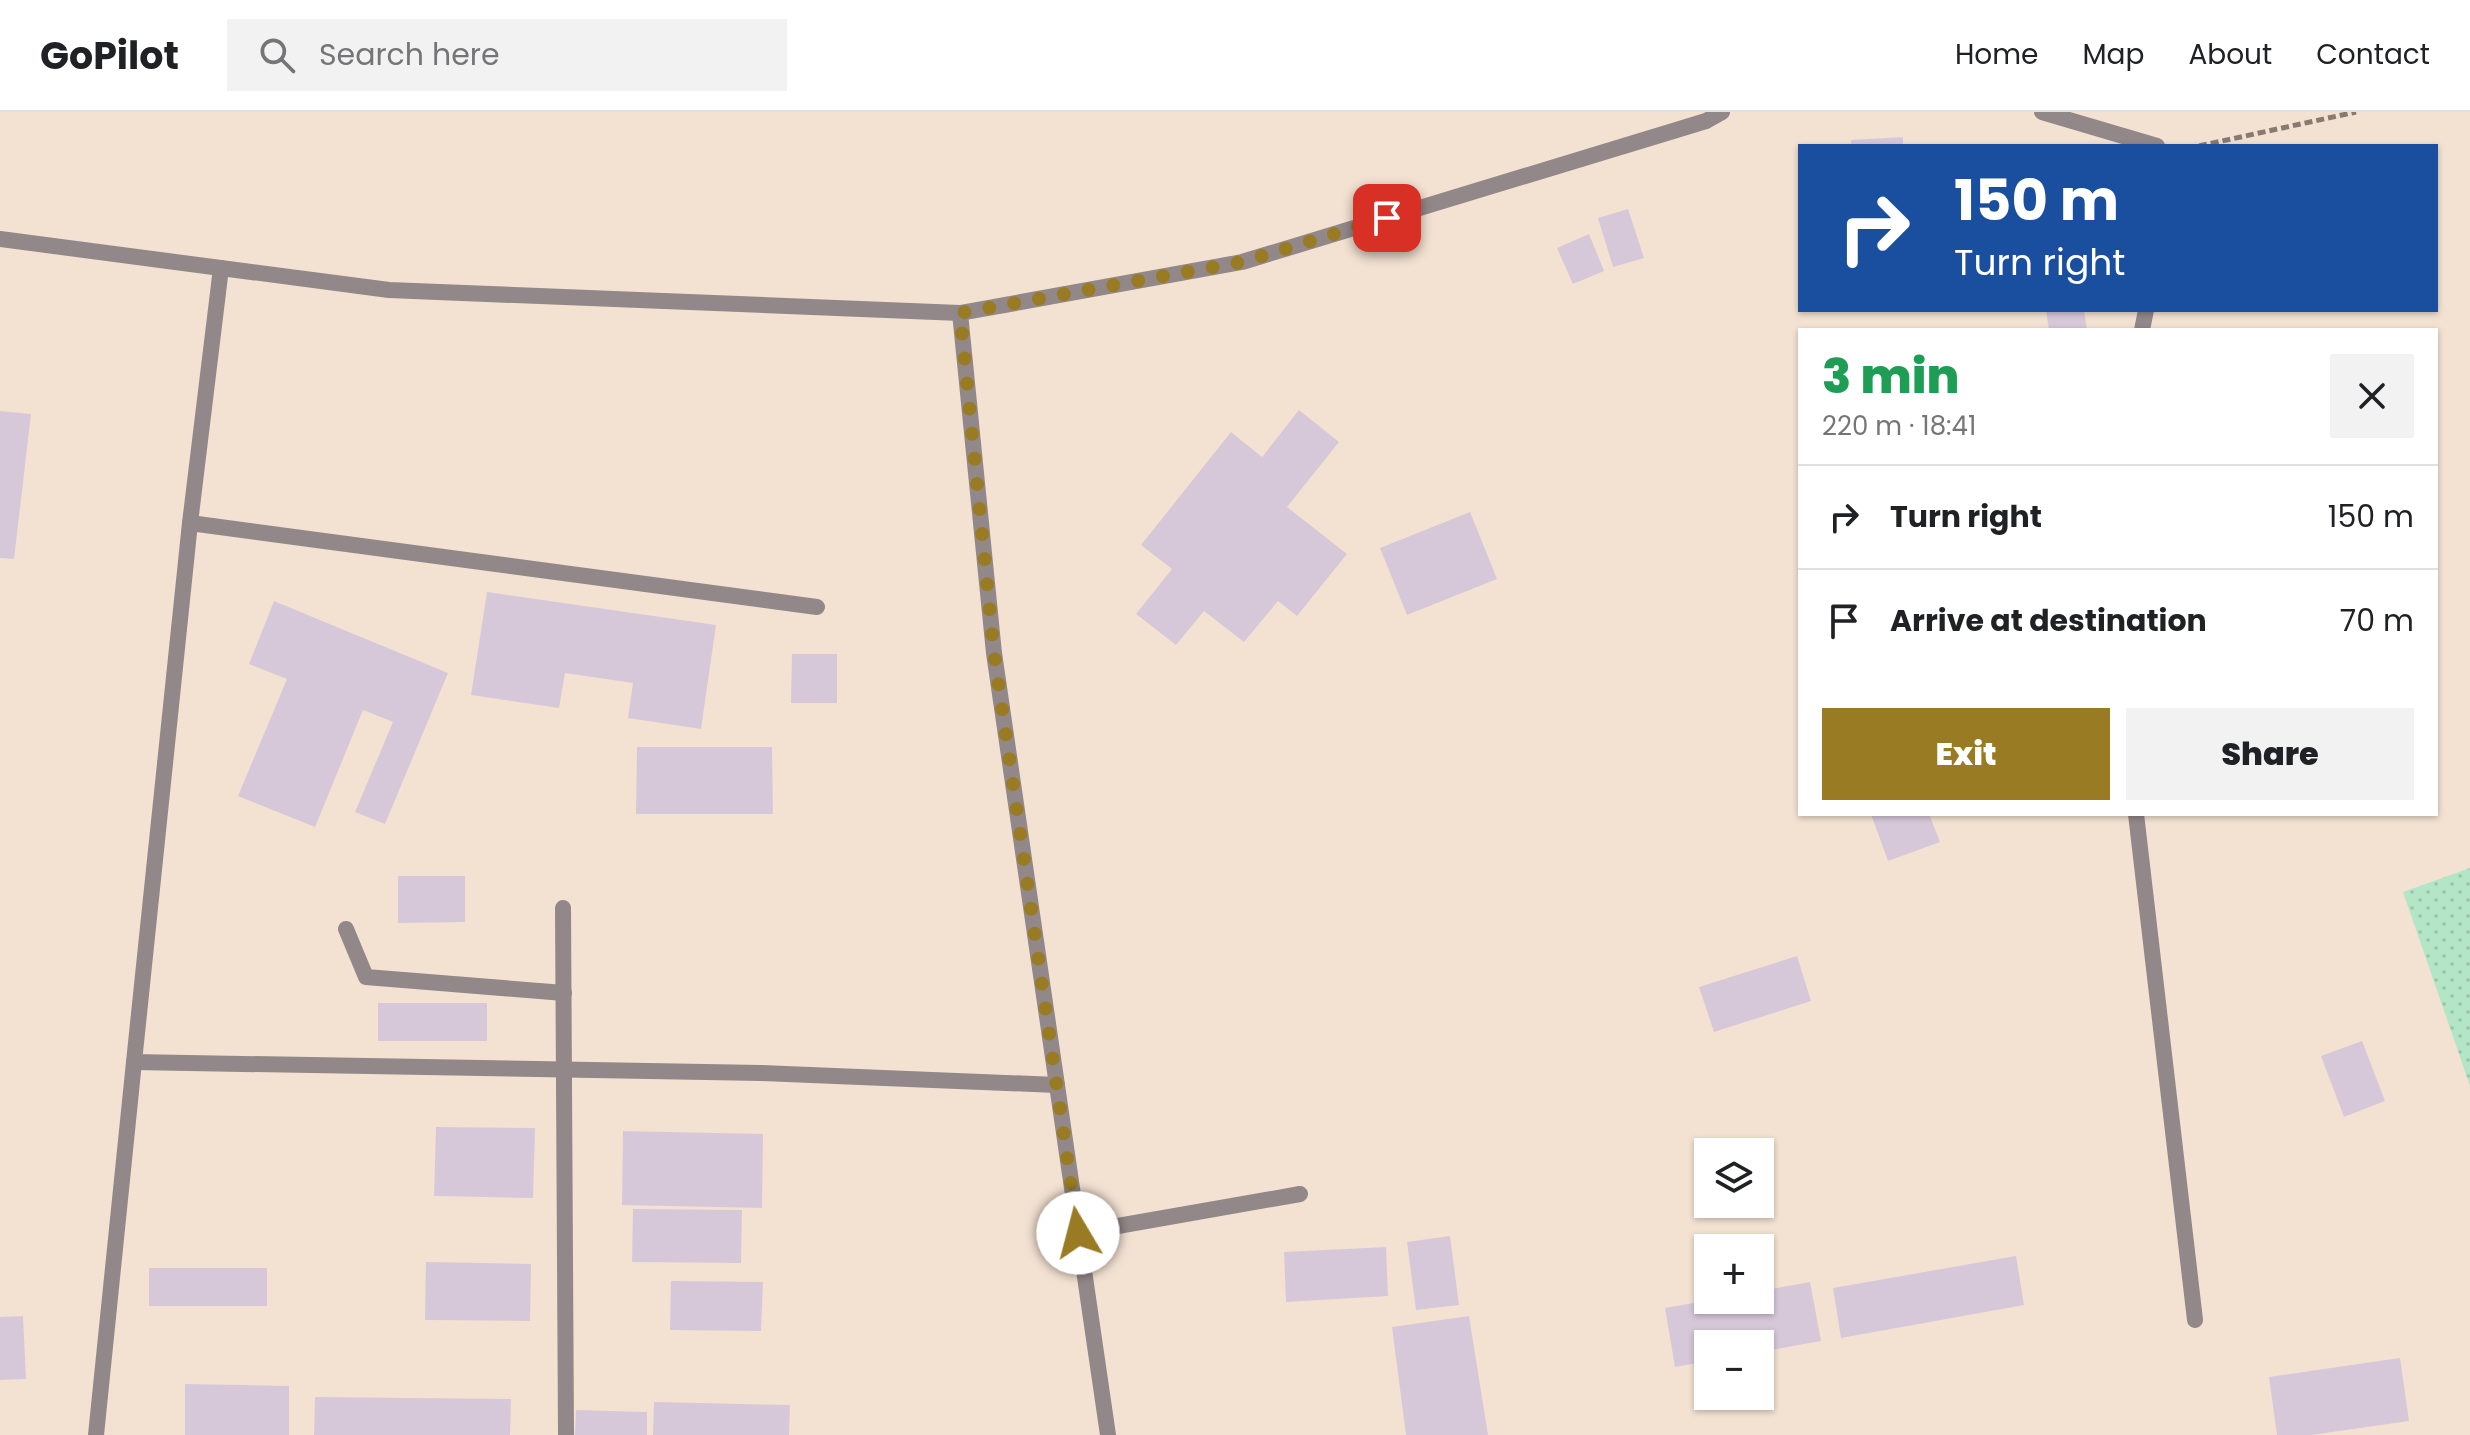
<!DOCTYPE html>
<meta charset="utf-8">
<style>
:root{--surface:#fff;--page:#f2f2f2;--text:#202124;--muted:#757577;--line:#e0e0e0;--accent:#997b24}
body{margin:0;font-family:Poppins,sans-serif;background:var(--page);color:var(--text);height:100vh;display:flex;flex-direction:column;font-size:30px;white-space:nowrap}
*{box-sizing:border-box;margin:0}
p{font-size:26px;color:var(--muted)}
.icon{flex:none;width:44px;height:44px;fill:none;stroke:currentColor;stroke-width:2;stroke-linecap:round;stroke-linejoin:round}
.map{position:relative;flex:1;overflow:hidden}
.sheet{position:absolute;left:1798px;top:216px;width:640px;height:488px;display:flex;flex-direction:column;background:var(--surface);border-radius:0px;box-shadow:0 2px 6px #0004}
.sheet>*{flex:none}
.guide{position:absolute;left:1798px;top:32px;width:640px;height:168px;border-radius:0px;box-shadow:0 2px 6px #0004;background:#1a4fa0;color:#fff;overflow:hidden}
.buttons{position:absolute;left:1694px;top:1026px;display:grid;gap:16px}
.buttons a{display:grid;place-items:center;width:80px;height:80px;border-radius:0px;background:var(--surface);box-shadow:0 2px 6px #0004;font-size:40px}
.pin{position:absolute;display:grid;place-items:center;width:68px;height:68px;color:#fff;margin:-34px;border-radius:16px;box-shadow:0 4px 12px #0006}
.me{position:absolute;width:88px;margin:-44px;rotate:352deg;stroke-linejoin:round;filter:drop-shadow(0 0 6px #0008)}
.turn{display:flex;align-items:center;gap:28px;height:168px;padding:0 24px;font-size:36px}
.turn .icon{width:104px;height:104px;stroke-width:2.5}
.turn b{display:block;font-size:56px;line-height:68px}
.round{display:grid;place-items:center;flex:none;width:84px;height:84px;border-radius:0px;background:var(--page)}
.headline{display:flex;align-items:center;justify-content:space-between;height:136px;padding:0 24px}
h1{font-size:48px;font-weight:800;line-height:60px;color:#1e9e55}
.cta{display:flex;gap:16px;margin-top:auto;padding:16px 24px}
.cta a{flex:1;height:92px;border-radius:0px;background:var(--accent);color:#fff;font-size:32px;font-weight:800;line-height:92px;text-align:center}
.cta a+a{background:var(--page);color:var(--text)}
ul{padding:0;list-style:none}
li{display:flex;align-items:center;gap:24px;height:104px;padding:0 24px;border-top:2px solid var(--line)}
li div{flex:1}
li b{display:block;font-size:30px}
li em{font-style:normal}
header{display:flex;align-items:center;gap:48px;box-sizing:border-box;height:112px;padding:0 40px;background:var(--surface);border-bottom:2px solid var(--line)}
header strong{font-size:38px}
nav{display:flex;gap:44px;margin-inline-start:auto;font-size:28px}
.search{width:560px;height:72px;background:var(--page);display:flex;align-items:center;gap:20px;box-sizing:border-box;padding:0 28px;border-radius:0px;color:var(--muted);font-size:30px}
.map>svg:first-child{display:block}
.park{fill:url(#park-dots)}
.building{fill:#d7c8d9}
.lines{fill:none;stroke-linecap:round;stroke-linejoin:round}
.path{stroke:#877b71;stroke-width:5;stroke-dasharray:8 4;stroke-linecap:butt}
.service{stroke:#938889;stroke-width:16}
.minor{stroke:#938889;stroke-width:16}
.route{stroke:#997b24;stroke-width:14;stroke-dasharray:0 25.2}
</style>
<header>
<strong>GoPilot</strong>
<div class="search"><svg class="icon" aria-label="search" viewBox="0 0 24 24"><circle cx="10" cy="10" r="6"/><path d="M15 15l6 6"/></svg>Search here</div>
<nav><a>Home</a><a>Map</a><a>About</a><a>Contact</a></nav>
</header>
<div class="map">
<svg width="2470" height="1323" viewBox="0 0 2470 1323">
<defs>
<pattern id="park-dots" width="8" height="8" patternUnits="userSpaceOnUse" patternTransform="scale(2)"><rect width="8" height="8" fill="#b3e6c6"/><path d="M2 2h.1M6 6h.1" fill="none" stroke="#9ac5aa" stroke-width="1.8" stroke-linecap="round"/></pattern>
</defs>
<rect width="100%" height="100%" fill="#f3e2d2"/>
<path class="park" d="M 2470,756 L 2470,974 L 2403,780 Z"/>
<g class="building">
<path d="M 1903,25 L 1903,34 L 1851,34 L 1851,28 Z"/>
<path d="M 1628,97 L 1644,146 L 1613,155 L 1598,106 Z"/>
<path d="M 1589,122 L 1604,159 L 1573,172 L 1557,136 Z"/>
<path d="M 2046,198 L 2084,198 L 2087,218 L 2049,218 Z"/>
<path d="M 1299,298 L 1339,330 L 1287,395 L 1347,442 L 1297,504 L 1278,489 L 1244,530 L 1204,499 L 1176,533 L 1136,502 L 1172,457 L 1141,433 L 1231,320 L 1262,345 Z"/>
<path d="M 0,299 L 31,302 L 14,447 L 0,446 Z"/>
<path d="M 1470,400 L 1497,467 L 1407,503 L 1380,436 Z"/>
<path d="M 487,480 L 716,513 L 701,617 L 628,606 L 633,571 L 565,561 L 559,596 L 471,583 Z"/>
<path d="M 274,489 L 448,561 L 385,712 L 355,700 L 393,610 L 363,598 L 315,715 L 238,684 L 287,567 L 249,552 Z"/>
<path d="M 792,542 L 837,542 L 837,591 L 791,591 Z"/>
<path d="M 637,635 L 772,635 L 773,702 L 636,702 Z"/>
<path d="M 1871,702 L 1929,702 L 1940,730 L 1888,749 Z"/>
<path d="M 398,764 L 465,764 L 465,810 L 398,811 Z"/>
<path d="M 1797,844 L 1811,889 L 1714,920 L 1699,875 Z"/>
<rect x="378" y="891" width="109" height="38"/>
<path d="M 2362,929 L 2385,989 L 2344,1005 L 2321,944 Z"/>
<path d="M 436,1015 L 535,1016 L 533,1086 L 434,1084 Z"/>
<path d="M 623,1019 L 763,1022 L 762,1096 L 622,1093 Z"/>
<path d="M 633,1097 L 742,1098 L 741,1151 L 632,1150 Z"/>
<path d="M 1450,1124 L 1459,1193 L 1416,1198 L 1407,1130 Z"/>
<path d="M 1386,1135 L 1388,1184 L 1286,1190 L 1284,1140 Z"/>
<path d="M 2016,1144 L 2024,1193 L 1841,1226 L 1833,1176 Z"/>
<path d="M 426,1150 L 531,1152 L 530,1209 L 425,1208 Z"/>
<rect x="149" y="1156" width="118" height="38"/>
<path d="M 671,1169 L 763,1170 L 761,1219 L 670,1218 Z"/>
<path d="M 1810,1170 L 1821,1229 L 1760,1240 L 1760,1232 L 1708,1232 L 1708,1249 L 1675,1255 L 1665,1196 L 1711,1188 L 1760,1188 L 1760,1179 Z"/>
<path d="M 23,1204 L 26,1267 L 0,1268 L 0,1205 Z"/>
<path d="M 1469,1204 L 1488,1323 L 1406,1323 L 1392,1215 Z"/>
<path d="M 2400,1246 L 2409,1309 L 2311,1323 L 2277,1323 L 2269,1265 Z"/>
<path d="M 185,1272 L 289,1274 L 289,1323 L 185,1323 Z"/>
<path d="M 315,1285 L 511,1287 L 510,1323 L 314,1323 Z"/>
<path d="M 654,1290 L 790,1293 L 789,1323 L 653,1323 Z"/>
<path d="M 576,1298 L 647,1300 L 647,1323 L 575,1323 Z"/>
</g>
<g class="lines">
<path class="path" d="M 2199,34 L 2356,0"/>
<g class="service">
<path d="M 221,156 L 190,411 L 134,950 L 761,961 L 1057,973"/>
<path d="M 190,411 L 817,495"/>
</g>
<g class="minor">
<path d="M 2042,0 L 2157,34"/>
<path d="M 0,127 L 389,178 L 960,201 L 1242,150 L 1706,9 L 1722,0"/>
<path d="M 960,201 L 994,541 L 1108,1323"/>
<path d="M 2142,218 L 2146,198"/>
<path d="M 2136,702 L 2195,1208"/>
<path d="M 563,796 L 566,1323"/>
<path d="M 346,817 L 366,865 L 564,881"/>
<path d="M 1078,1121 L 1300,1082"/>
<path d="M 96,1323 L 134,950"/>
</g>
</g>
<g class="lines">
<path class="route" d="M 1078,1121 L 994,541 L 960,201 L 1242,150 L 1387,106"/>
</g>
</svg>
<div class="buttons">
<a><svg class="icon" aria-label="layers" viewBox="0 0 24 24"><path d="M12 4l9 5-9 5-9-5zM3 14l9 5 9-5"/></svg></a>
<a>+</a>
<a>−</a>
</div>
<div class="pin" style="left:1387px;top:106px;background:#d93025"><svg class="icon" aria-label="arrive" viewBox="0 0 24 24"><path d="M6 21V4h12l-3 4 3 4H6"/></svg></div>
<svg class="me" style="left:1078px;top:1121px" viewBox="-20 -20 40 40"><circle r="19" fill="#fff"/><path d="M0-13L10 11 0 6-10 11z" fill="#997b24"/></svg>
<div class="guide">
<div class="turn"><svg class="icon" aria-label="right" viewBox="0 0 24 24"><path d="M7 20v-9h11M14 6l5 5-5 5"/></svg><div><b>150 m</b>Turn right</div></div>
</div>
<section class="sheet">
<div class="headline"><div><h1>3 min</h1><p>220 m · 18:41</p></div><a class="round"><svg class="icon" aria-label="close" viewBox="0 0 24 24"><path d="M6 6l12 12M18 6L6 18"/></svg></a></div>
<ul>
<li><svg class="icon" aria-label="right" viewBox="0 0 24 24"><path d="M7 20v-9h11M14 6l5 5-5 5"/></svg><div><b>Turn right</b></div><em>150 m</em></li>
<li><svg class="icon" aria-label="arrive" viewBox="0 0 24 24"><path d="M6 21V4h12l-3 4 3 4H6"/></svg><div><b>Arrive at destination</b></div><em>70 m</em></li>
</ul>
<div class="cta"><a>Exit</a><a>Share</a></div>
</section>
</div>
